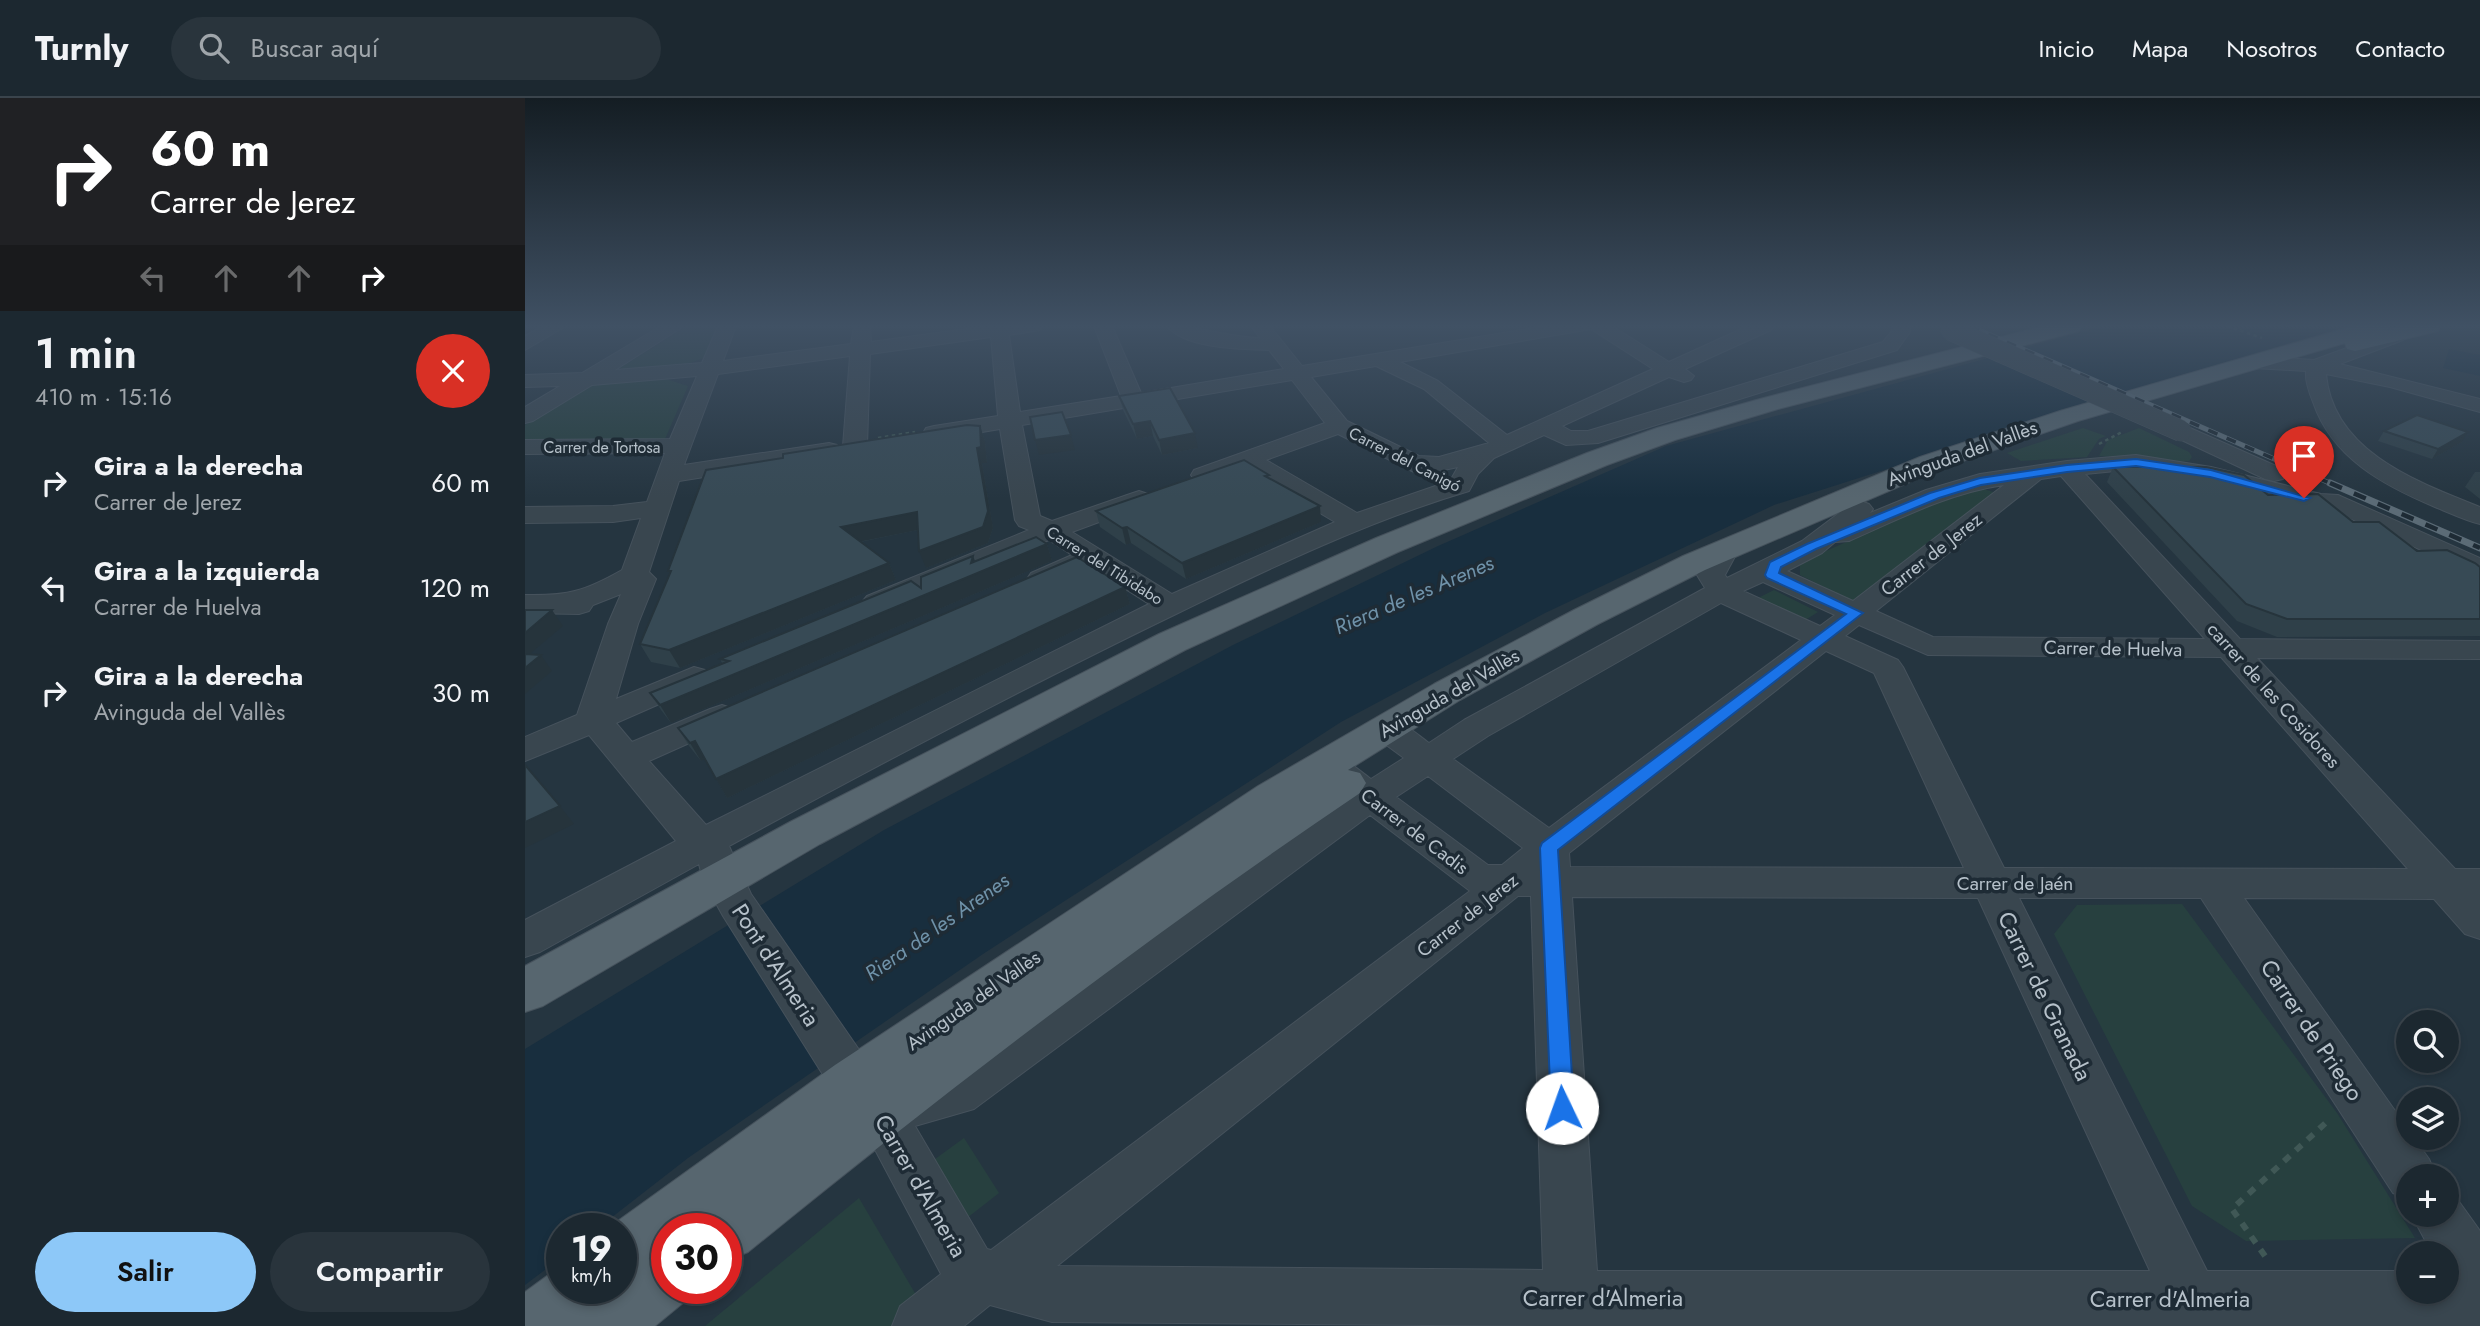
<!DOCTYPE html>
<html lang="es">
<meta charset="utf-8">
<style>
:root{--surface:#1c2830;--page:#29343c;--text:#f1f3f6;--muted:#a0a6ab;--line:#3a444c;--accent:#8dc8f8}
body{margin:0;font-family:Jost,sans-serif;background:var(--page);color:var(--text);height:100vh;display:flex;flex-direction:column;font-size:26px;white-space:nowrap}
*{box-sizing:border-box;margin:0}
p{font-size:23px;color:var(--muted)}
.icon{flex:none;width:38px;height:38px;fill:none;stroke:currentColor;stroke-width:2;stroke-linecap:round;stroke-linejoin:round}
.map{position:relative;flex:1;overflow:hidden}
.side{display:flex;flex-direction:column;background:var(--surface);width:525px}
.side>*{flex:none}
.guide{background:#202124;color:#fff;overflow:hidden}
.buttons{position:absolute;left:1871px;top:912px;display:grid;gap:14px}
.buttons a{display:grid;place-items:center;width:63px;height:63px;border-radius:50%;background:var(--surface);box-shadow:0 4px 10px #0003,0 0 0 2px var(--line);font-size:35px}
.speed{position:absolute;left:21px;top:1115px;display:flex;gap:14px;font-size:35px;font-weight:700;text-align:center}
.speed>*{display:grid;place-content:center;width:91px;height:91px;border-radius:50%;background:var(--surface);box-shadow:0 4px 10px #0003,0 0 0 2px var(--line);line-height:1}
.speed small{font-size:18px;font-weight:400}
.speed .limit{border:10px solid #d22;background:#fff;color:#111}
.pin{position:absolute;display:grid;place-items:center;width:60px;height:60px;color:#fff;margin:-72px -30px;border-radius:50% 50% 50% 0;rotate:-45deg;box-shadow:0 0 7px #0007}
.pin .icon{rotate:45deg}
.me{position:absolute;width:77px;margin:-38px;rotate:357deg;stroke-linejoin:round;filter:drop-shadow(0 0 5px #0008)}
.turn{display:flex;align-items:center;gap:24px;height:147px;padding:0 35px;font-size:32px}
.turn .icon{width:91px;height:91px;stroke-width:2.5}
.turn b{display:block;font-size:49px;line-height:60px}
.lanes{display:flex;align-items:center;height:66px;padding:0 35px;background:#0003;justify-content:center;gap:35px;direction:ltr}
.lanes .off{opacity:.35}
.round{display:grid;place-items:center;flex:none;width:74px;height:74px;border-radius:37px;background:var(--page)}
.overview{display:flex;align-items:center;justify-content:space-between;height:119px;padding:0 35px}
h1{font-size:42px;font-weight:600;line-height:52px}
.button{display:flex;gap:14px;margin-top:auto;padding:14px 35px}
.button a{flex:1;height:80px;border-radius:42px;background:var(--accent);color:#111;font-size:28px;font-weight:600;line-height:80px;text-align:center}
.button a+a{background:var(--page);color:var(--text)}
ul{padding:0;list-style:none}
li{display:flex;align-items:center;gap:21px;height:105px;padding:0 35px}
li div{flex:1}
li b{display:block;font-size:26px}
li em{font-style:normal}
header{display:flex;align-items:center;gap:42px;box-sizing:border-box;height:98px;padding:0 35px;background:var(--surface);border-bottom:2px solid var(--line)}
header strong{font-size:33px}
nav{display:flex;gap:38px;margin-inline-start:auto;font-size:24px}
.search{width:490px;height:63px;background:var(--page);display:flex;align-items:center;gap:18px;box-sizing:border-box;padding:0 24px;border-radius:38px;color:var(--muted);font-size:26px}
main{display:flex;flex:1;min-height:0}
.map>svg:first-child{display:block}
.green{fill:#27403f}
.water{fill:#182e3e}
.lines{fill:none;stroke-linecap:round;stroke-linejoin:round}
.minor-casing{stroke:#46525c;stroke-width:2}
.major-casing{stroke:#46525c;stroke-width:2}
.path-far1{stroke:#405856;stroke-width:2.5;stroke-dasharray:3.5 3.5;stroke-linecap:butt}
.path{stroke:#405856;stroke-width:6;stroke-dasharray:8 8;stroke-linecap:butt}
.minor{fill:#39464f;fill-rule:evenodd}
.major{fill:#57666f;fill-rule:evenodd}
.rail-far1-casing{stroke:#5b6b76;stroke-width:5}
.rail-casing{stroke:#5b6b76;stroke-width:7}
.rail-far1{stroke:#1e2b35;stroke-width:3.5;stroke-dasharray:10;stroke-linecap:butt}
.rail{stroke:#1e2b35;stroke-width:4.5;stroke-dasharray:13;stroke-linecap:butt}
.minor-bridge-casing{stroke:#46525c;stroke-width:22;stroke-linecap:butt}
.minor-bridge{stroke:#39464f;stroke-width:21}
.wall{fill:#2f4049}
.shaded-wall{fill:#26343c}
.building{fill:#374a55;stroke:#26343c;stroke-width:2}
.route{fill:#1a73e8;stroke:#114b97;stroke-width:2}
.labels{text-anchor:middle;stroke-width:7;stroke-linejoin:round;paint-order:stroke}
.far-street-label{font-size:16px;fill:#b6c1ca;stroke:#1e2b35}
.street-label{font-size:19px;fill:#b6c1ca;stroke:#1e2b35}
.water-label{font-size:21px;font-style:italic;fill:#6f92a9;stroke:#1e2b35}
.near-street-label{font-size:23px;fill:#b6c1ca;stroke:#1e2b35}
</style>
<header>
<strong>Turnly</strong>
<div class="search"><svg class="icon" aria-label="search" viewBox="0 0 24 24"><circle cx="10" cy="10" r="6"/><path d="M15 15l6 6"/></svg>Buscar aquí</div>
<nav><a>Inicio</a><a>Mapa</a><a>Nosotros</a><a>Contacto</a></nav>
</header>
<main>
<section class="side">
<div class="guide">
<div class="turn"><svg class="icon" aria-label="right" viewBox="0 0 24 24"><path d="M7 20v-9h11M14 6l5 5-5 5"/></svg><div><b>60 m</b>Carrer de Jerez</div></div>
<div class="lanes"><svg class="icon off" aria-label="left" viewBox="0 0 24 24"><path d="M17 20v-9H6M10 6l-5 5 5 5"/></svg><svg class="icon off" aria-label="ahead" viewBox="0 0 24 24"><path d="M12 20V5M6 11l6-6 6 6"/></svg><svg class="icon off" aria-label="ahead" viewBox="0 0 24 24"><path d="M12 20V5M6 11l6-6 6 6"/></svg><svg class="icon" aria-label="right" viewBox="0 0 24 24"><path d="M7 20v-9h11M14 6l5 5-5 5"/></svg></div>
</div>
<div class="overview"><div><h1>1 min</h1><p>410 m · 15:16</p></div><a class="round" style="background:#d93025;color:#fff"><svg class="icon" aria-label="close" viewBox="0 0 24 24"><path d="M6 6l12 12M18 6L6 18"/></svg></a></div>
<ul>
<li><svg class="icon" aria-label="right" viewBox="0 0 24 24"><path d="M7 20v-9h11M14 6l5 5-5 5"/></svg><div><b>Gira a la derecha</b><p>Carrer de Jerez</p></div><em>60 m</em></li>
<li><svg class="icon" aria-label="left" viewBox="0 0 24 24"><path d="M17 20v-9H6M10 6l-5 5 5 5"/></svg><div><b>Gira a la izquierda</b><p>Carrer de Huelva</p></div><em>120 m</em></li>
<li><svg class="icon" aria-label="right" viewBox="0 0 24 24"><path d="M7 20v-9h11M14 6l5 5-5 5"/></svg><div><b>Gira a la derecha</b><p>Avinguda del Vallès</p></div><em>30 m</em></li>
</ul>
<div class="button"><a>Salir</a><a>Compartir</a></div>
</section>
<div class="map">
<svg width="1955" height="1228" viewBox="0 0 1955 1228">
<rect width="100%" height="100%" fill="#253540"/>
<g class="green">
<path d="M 163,228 L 194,228 L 182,259 C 159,267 117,282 95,270 Z"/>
<path d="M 141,281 L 163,288 L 140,341 L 0,341 L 0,327 L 67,286 Z"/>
<path d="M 1558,330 L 1581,338 L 1574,341 L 1562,359 L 1496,363 L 1482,355 Z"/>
<path d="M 1614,330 L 1664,354 L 1667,359 L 1664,363 L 1655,364 L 1574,358 L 1583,342 Z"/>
<path d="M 1453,389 L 1474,396 L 1329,504 L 1275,477 L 1275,467 L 1283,461 L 1418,401 Z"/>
<path d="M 1249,492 L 1293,514 L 1277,524 L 1229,502 Z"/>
<path d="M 1657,806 L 1812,1015 L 1890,1140 L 1721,1143 L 1667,1108 L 1529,836 L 1552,807 Z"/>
<path d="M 439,1040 L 474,1095 L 442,1120 L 406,1064 Z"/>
<path d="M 334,1100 L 397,1207 L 369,1228 L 180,1228 Z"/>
</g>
<g class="water">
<path d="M 1580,228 L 1821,228 L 1660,276 L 1249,407 L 1020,515 L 816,624 L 458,856 L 163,1060 L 73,1130 L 37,1130 L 37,1159 L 0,1187 L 0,951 L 359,732 L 708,547 L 913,448 L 1141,348 Z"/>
<path d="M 1924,251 L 1955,257 L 1955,278 L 1918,270 Z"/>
</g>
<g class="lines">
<g class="minor-casing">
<g id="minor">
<path d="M 18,228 L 41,228 L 0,252 L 0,238 Z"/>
<path d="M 136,228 L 159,228 L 90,272 L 177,265 L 193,228 L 211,228 L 198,263 L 326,246 L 329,228 L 345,228 L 346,244 L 463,228 L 517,228 L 515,232 L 484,237 L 495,314 L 596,298 L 569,228 L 587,228 L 616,295 L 759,271 L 744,252 C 716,251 661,251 642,228 C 673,228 703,239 735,240 L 726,228 L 745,228 L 777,268 L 1021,228 L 1087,228 L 1144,264 L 1223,228 L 1248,228 L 1246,232 L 1160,271 L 1169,278 L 1166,282 L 1159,284 L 1144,279 L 1037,328 L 1046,333 L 1063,333 L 1358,244 L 1367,233 L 1367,228 L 1385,228 L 1385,234 L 1372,252 L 1073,345 L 1041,347 L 1019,337 L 969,360 L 953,376 L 944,393 C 843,423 745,470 651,516 C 500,589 351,668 204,748 L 226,796 L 346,969 L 366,991 L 420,977 L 820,698 L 790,674 L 784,666 L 790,658 C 813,651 828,668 846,681 L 879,660 L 849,638 L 844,630 L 849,622 C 872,616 886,632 904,645 L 939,622 L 1180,490 L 1172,477 L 1190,445 L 1200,443 L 1210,445 L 1214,451 L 1200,477 L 1202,480 L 1277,443 L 1326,406 L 1335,403 L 1344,406 L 1348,411 L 1345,415 L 1401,392 L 1455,376 L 1542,363 L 1611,357 L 1686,369 L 1796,396 L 1813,397 L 1955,460 L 1955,478 L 1815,416 L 1685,383 L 1611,371 L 1560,376 L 1715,541 L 1955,543 L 1955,561 L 1732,560 L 1930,771 L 1955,771 L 1955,841 L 1940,836 L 1909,801 L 1719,800 L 1883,1031 L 1883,1040 L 1889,1040 L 1904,1061 L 1911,1078 L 1883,1078 L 1883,1101 L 1868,1095 L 1676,800 L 1494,800 L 1682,1173 L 1883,1173 L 1883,1194 L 1922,1194 L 1922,1155 L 1907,1155 L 1886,1116 L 1922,1116 L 1922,1094 L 1930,1098 L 1955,1133 L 1955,1228 L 1020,1228 L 527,1224 L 465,1207 L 439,1228 L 367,1228 L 375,1208 L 416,1176 L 338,1029 L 312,999 L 198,818 L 178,782 L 174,766 L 15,854 L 0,859 L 0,822 L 151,743 L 64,637 L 0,663 L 0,639 L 52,617 L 83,526 L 96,496 L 68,507 L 64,513 L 54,516 L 0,515 L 0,497 C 43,498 60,493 97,472 L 116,420 L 88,424 L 0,425 L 0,409 L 88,408 L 122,404 L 140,355 L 0,356 L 0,342 L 145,341 L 172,278 L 67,287 L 8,323 L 0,325 L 0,309 L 35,288 L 0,289 L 0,277 L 57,275 ZM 1066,231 L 1128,271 L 982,337 L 913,283 L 875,264 ZM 466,239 L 473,318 L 409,328 L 401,330 L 398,335 L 401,340 L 409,342 L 475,331 L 490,422 L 494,428 L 504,432 L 342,498 L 337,504 L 342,510 L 352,513 L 362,510 L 524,442 L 547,457 L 506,475 L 502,481 L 506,487 C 526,492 547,477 566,469 L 624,506 L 181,727 L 124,663 L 209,625 L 214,618 L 209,611 L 197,607 L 185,611 L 107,644 L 91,625 L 180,586 L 185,579 L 180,572 L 169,569 L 91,601 L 113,526 L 131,481 L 124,474 L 154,383 L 304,359 L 312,357 L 316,352 L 312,347 L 304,345 L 159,367 L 193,276 L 325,258 L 318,348 L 322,353 L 338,353 L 342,348 L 345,256 ZM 851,268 L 899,291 L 964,345 L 914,359 L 894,358 L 822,323 L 786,279 ZM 767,282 L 800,325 L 669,372 L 666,377 L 669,382 L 678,384 L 720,370 L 810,424 L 647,496 L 547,434 L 623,406 L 627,401 L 623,396 L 614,393 L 605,396 L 527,423 L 515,418 L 497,327 ZM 813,336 L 899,379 L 908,381 L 917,379 L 919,372 L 933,369 L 925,383 L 832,415 L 741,362 ZM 1536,378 L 1680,541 L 1408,539 L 1351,513 L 1516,381 ZM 1479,387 L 1328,503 L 1262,473 L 1297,455 L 1310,444 L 1324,443 C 1374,421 1424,395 1479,387 ZM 1238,484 L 1310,517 L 1295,528 L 1218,493 ZM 1196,505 L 1276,542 L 1024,730 L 928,661 L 963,638 ZM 1334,527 L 1403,557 L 1696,559 L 1883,771 L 1479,770 L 1378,569 L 1373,562 L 1320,538 ZM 1301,553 L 1349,575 L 1439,770 L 1045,769 L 1044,755 ZM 903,678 L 998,750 L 977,767 L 963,767 L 871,699 ZM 845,717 L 945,793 L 466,1152 L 462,1151 L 390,1028 L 449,1011 ZM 993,798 L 1006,798 L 1018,1172 L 532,1168 ZM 1047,799 L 1453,800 L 1625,1173 L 1072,1173 Z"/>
<path d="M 1871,232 L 1878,234 L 1881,238 L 1878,242 L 1815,266 L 1955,301 L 1955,314 L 1865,289 L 1801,276 C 1808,354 1893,384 1955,409 L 1955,426 C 1939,422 1925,415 1910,409 C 1858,387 1807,360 1788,304 C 1784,294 1780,283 1781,273 L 1729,270 L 1722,268 L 1719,264 L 1722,260 L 1729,258 L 1789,262 Z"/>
<path d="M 1656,326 L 1758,371 L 1761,376 L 1758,381 L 1749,383 L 1740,381 L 1648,338 L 1645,333 L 1648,328 Z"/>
</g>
</g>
<g class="major-casing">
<g id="major">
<path d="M 1519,228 L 1557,228 L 1554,233 L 1253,311 L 1150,342 L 1082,367 L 873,454 L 660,552 L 295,746 L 18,908 L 0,914 L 0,868 L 265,724 L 634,536 L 851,440 L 1062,355 L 1132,330 L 1235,301 Z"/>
<path d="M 1829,228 L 1865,228 L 1862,232 L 1876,228 L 1916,228 L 1913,233 L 1830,253 L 1822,251 L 1820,245 L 1553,323 L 1415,371 L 1180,472 L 1073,526 L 935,602 L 823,672 L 835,675 L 841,685 L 835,695 C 623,838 421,993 223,1154 L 201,1163 L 201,1130 L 142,1130 L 142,1190 L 169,1190 L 164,1200 L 130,1228 L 0,1228 L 0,1194 L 37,1167 L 37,1190 L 96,1190 L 96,1130 L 83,1130 L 310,967 L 733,688 L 909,586 L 1049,512 L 1158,458 L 1395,359 L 1535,313 Z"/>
</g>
</g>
<g class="path-far1">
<path d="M 1702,228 L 1737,240"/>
<path d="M 353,340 L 390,334"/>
<path d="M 1574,346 L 1597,334"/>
</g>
<path class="path" d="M 1740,1158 L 1707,1111 L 1806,1020"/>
<use href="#minor" class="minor"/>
<use href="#major" class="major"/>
<g class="rail-far1-casing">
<path id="rail-far1" d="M 1445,228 L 1809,387"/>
</g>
<g class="rail-casing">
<path id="rail" d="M 1805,385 L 1955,450"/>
</g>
<use href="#rail-far1" class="rail-far1"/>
<use href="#rail" class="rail"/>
<g class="minor-bridge-casing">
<path id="minor-bridge" d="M 1426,232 L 1656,333"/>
</g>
<use href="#minor-bridge" class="minor-bridge"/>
</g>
<g class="wall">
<path d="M 594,298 L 673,350 L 637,357 L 628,338 L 612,341 L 598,312 Z"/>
<path d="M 455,328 L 460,343 L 462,365 L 457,365 L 468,430 L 463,445 L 401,470 L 393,432 L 335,444 L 364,465 L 371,482 L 155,570 L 126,564 L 115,546 L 258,360 Z"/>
<path d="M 1859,333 L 1937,344 L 1907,361 L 1853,343 Z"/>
<path d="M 1588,369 L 1743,397 L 1828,424 L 1892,453 L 1955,469 L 1955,538 L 1752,539 L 1712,523 L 1582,384 Z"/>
<path d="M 1950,374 L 1955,374 L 1955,401 L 1940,389 Z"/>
<path d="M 744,380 L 796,424 L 661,481 L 606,445 L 601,447 L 575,429 L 571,413 Z"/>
<path d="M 522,446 L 527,463 L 146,625 L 136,612 L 125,595 L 197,565 L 195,561 L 396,490 L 448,458 L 450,463 Z"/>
<path d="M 600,489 L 605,506 L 202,700 L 180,661 L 176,663 L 164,648 L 153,630 Z"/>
</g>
<g class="shaded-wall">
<path d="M 625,323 L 628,338 L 612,341 L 608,326 Z"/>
<path d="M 455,328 L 460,343 L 462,365 L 457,365 L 468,430 L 463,445 L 401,470 L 394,453 L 452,350 Z"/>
<path d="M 1943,334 L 1937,344 L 1907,361 L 1913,351 Z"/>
<path d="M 670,335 L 673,350 L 637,357 L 634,342 Z"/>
<path d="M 546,337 L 550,352 L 514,357 L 510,342 Z"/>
<path d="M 795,408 L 796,424 L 661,481 L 657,465 Z"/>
<path d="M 392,414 L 398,431 L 323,446 L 316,429 Z"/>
<path d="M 602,429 L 606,445 L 601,447 L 597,430 Z"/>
<path d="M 522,446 L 527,463 L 146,625 L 135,607 L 450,476 L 446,465 L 448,458 L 454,474 Z"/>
<path d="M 364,465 L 371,482 L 155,570 L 144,552 Z"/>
<path d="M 600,489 L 605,506 L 202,700 L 191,681 Z"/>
<path d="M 27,512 L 38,528 L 0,560 L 0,535 Z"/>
<path d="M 16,557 L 27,573 L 0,596 L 0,570 Z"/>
<path d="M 170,643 L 181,661 L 176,663 L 165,645 Z"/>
<path d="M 35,708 L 49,726 L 0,750 L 0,724 Z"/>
</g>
<g class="building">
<path d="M 645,290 L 670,335 L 634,342 L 625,323 L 608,326 L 594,298 Z"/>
<path d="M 537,314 L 546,337 L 510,342 L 505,319 Z"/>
<path d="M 1892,317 L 1943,334 L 1913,351 L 1859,333 Z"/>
<path d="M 442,327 L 455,328 L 456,349 L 452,350 L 463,413 L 458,429 L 394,453 L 392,414 L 316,429 L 364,465 L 144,552 L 115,546 L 146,473 L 143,473 L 181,372 L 258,360 L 258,356 Z"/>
<path d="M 719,362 L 744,377 L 740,378 L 795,408 L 657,465 L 602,429 L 597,430 L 571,413 Z"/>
<path d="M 1588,369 L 1681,369 L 1719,377 L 1743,397 L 1793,396 L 1828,424 L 1854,424 L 1892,453 L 1922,452 L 1950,465 L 1955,469 L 1955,521 L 1762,521 L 1721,506 Z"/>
<path d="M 511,439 L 522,446 L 135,607 L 125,595 L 204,563 L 195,561 L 386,483 L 396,490 L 396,479 L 448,458 L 446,465 Z"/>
<path d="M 552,459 L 600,489 L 191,681 L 170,643 L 165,645 L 153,630 Z"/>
<path d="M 0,512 L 27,512 L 0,535 Z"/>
<path d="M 0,556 L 16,557 L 0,570 Z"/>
<path d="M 0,667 L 35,708 L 0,724 Z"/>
</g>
<linearGradient id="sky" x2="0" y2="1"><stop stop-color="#141d23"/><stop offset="0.57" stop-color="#405164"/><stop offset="1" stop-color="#405164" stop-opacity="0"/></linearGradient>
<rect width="1955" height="400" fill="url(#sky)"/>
<path class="route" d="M 1611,361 L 1686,372 L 1785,400 L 1779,403 L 1685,379 L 1611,368 L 1542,374 L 1456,387 L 1414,400 L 1291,451 L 1256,469 L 1254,475 L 1338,515 L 1033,752 L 1049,1010 L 1045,1018 L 1037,1021 L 1029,1018 L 1026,1010 L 1015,750 L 1017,745 L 1321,516 L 1242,480 L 1240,477 L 1245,464 L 1282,446 L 1405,395 L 1455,380 L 1542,367 Z"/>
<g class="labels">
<g class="far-street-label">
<text x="77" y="355">Carrer de Tortosa</text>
<text transform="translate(880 361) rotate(27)" y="6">Carrer del Canigó</text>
<text transform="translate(580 467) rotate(32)" y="6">Carrer del Tibidabo</text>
</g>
<g class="street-label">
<text transform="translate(1437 355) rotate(-20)" y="7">Avinguda del Vallès</text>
<text transform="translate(1406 456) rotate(-38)" y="7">Carrer de Jerez</text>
<text transform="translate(1588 550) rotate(1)" y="7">Carrer de Huelva</text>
<text transform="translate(924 595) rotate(-30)" y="7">Avinguda del Vallès</text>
<text transform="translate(1749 597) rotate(48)" y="7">carrer de les Cosidores</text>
<text transform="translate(890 733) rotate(37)" y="7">Carrer de Cadis</text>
<text x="1490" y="792">Carrer de Jaén</text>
<text transform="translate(942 817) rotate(-38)" y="7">Carrer de Jerez</text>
<text transform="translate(448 902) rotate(-35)" y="7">Avinguda del Vallès</text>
</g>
<g class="water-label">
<text transform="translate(889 497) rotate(-23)" y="7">Riera de les Arenes</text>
<text transform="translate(412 829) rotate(-35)" y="7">Riera de les Arenes</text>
</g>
<g class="near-street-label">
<text transform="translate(251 867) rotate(57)" y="8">Pont d'Almeria</text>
<text transform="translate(1520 898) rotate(64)" y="8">Carrer de Granada</text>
<text transform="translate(1787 932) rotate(56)" y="8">Carrer de Priego</text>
<text transform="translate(396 1088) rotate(60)" y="8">Carrer d'Almeria</text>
<text x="1078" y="1208">Carrer d'Almeria</text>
<text x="1645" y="1209">Carrer d'Almeria</text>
</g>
</g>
</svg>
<div class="buttons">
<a><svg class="icon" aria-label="search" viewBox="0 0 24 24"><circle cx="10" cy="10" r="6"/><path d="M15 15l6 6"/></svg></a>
<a><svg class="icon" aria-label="layers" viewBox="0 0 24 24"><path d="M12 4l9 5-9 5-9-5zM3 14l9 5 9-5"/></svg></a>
<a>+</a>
<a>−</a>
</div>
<div class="speed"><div>19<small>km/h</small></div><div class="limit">30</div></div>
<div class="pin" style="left:1779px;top:400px;background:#d93025"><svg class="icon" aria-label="arrive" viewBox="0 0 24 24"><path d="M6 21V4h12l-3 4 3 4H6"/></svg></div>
<svg class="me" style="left:1037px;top:1010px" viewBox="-20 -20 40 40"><circle r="19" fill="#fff"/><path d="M0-13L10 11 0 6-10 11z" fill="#1a73e8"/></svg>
</div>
</main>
